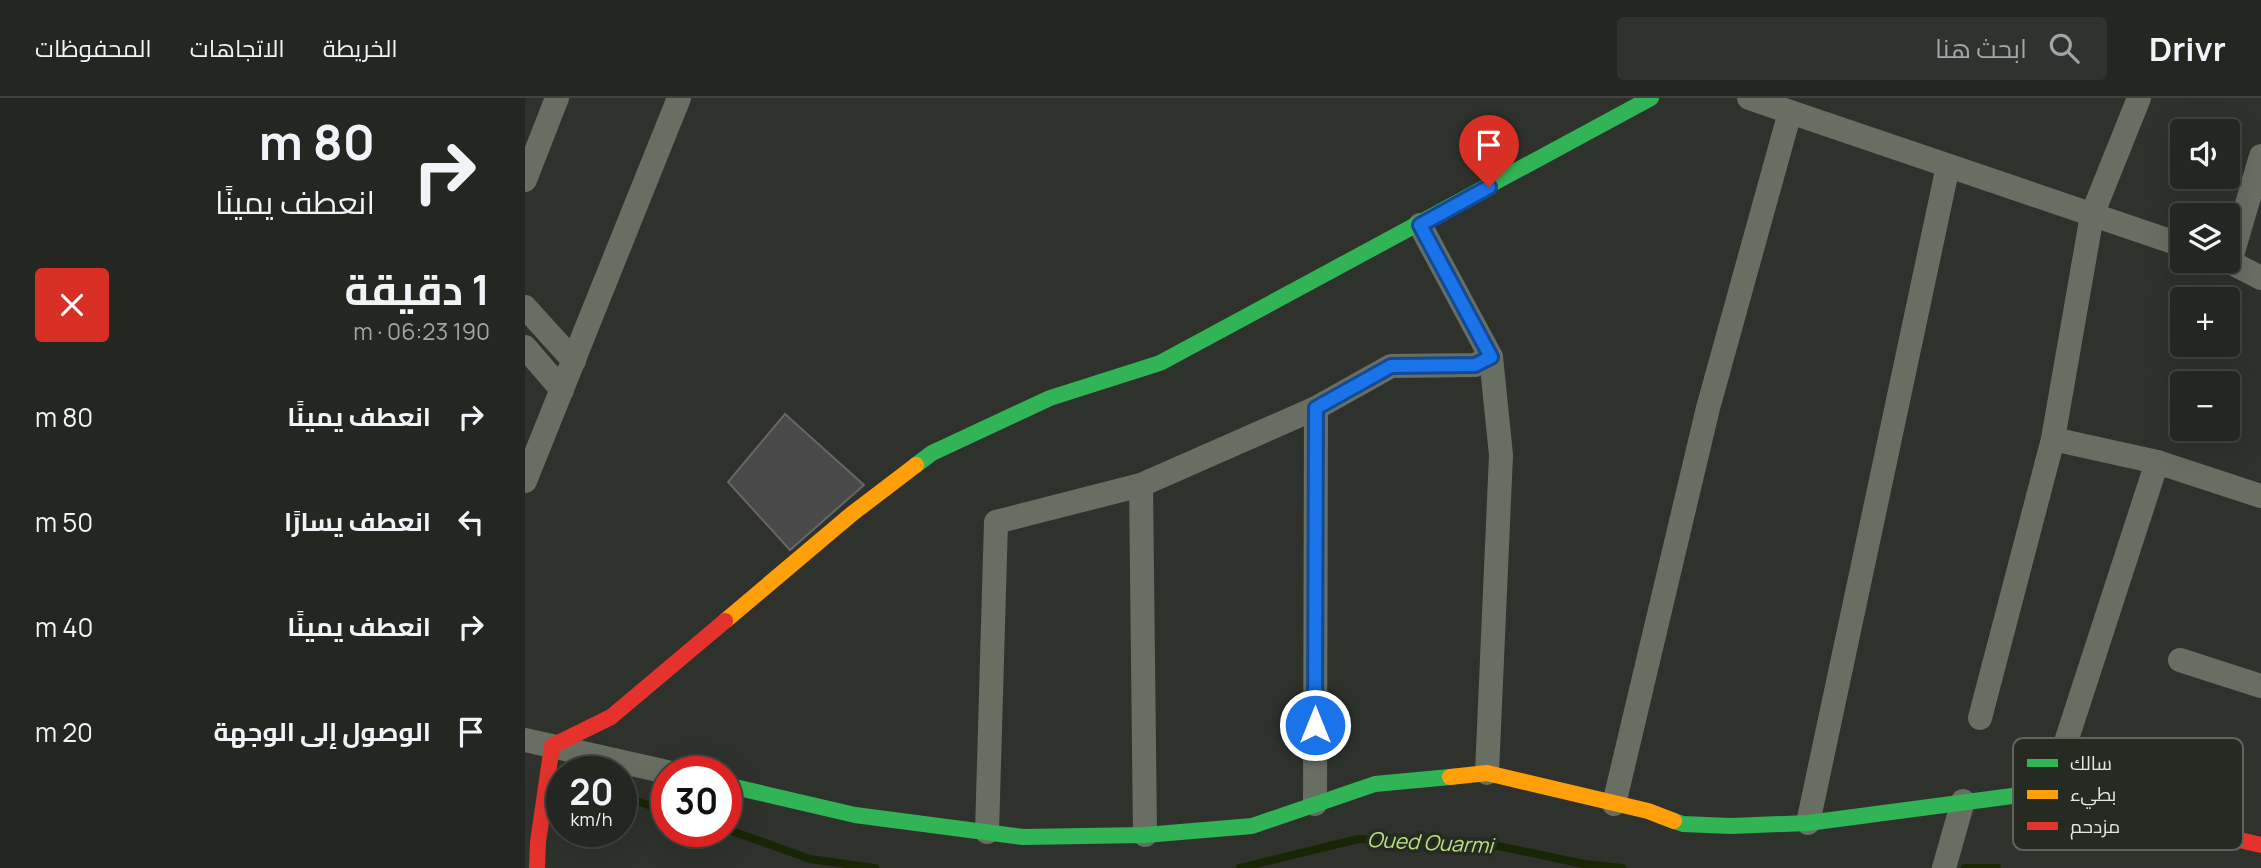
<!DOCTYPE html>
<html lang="ar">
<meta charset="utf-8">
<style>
:root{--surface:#232621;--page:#2f322e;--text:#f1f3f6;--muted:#a3a5a5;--line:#40433f}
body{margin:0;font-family:Manrope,Cairo,sans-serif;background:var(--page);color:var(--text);direction:rtl;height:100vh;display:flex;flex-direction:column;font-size:26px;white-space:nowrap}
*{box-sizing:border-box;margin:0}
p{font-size:23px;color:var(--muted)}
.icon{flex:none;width:38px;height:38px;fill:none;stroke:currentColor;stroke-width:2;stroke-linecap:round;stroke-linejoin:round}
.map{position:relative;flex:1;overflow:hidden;direction:ltr}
.drawer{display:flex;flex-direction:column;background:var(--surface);width:525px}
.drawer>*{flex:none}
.banner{background:#232621;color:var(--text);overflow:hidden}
.tools{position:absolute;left:1645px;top:21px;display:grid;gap:14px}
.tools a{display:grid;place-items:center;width:70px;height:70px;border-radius:7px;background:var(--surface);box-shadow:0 7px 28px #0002,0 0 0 2px var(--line);font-size:35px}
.speed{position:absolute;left:21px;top:658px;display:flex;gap:14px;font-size:35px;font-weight:700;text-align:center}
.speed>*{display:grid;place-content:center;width:91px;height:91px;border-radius:50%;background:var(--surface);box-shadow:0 7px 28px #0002,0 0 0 2px var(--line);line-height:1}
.speed small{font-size:18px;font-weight:400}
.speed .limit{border:10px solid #d22;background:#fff;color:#111}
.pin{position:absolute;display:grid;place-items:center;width:60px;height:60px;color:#fff;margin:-72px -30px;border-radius:50% 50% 50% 0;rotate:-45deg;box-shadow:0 0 7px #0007}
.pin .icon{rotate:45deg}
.me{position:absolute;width:77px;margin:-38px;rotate:0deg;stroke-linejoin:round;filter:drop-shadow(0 0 5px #0008)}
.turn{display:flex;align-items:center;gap:24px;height:147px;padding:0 35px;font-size:32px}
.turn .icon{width:91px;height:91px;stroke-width:2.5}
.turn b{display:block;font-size:49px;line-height:60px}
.round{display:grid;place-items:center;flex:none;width:74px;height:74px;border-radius:7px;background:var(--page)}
.overview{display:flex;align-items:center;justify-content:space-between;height:119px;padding:0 35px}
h1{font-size:42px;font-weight:700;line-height:52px}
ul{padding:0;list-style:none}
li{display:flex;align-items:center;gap:21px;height:105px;padding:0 35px}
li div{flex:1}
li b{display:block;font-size:26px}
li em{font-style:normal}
header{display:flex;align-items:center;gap:42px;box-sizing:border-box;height:98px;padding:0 35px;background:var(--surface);border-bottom:2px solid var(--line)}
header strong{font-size:33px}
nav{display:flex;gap:38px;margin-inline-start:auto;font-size:24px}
.search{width:490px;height:63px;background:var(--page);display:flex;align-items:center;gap:18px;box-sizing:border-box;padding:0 24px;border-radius:7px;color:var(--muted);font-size:26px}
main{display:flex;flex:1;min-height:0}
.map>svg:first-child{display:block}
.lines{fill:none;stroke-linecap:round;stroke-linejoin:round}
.stream{stroke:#192605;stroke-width:8}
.building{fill:#494949;stroke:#656666;stroke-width:2}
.street{stroke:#696e63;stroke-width:24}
.fast{stroke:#30b455;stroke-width:16}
.slow{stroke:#ff9f0a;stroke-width:16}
.jam{stroke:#e5322d;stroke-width:16}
.route-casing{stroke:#114b97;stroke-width:18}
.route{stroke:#1a73e8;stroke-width:12}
.labels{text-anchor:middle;stroke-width:7;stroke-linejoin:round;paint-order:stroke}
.water-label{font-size:21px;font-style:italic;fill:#b7e181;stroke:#262a20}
.key{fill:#262a20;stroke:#5f635a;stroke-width:2}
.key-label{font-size:19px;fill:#e4e8e1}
</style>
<header>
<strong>Drivr</strong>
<div class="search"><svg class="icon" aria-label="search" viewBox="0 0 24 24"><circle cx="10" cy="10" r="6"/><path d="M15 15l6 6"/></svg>ابحث هنا</div>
<nav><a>الخريطة</a><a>الاتجاهات</a><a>المحفوظات</a></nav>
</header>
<main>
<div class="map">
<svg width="1736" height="770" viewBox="0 0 1736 770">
<rect width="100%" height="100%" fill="#2f322c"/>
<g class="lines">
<g class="stream">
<path d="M 96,698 L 142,713"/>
<path d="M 201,731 L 285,761 L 350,770"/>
<path d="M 715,770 L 833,741 L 954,744 L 1059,766 L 1097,770"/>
<path d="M 1440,770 L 1472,770"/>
</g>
</g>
<path class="building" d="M 260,316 L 339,387 L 265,452 L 203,384 Z"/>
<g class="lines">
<g class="street">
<path d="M 1224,0 L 1657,147"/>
<path d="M 0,82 L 32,0"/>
<path d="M 895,127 L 966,259 L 976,357 L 962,675"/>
<path d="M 1703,163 L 1705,164 L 1736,58"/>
<path d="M 1705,164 L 1736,180"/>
<path d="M 0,209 L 49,263"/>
<path d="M 0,249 L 37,292"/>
<path d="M 1528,341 L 1632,364 L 1736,398"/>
<path d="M 0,383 L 154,0"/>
<path d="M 616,387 L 620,737"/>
<path d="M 1655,562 L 1736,588"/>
<path d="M 1455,620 L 1528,341 L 1567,117 L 1614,0"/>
<path d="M 0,642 L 142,674"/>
<path d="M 1525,693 L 1632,364"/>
<path d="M 790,706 L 791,310"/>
<path d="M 1089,706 L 1183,310 L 1265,14"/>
<path d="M 1283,725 L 1423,68"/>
<path d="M 462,734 L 471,424 L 616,387 L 791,310 L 866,268 L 950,267 L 966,259"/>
<path d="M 1419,770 L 1438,703"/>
</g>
<g class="fast">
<path d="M 391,367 L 407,355 L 525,300 L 635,265 L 1126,0"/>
<path d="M 201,687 L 330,717 L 498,739 L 620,737 L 727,728 L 850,686 L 925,679"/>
<path d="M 1149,723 L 1158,726 L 1206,728 L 1283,725 L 1525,693 L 1576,710"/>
</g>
<g class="slow">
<path d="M 200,523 L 328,415 L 391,367"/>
<path d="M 925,679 L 962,675 L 1123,713 L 1149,723"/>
</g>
<g class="jam">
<path d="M 1576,710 L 1736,747"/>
<path d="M 12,770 L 13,744 L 27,648 L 86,619 L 200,523"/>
</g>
</g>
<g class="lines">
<g class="route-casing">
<path id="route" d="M 790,627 L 791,310 L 866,268 L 950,267 L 966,259 L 895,127 L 964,89"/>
</g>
<use href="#route" class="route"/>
</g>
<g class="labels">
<g class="water-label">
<text transform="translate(905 745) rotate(3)" y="7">Oued Ouarmi</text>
</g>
</g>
<rect x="1488" y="640" width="230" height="112" rx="10" class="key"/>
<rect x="1502" y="661" width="31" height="8" fill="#30b455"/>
<rect x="1502" y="692" width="31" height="9" fill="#ff9f0a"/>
<rect x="1502" y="724" width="31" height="8" fill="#e5322d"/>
<g class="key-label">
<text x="1545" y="672">سالك</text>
<text x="1545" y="703">بطيء</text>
<text x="1545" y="735">مزدحم</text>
</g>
</svg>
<div class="tools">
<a><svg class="icon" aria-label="sound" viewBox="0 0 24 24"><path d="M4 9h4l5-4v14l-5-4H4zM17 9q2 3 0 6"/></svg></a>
<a><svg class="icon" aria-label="layers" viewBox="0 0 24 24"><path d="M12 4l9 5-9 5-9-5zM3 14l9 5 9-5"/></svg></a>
<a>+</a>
<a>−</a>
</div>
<div class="speed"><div>20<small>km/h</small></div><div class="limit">30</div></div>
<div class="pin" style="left:964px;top:89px;background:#d93025"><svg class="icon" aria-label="arrive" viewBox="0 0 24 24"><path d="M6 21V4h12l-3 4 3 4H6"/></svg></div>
<svg class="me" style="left:790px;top:627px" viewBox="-20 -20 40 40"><circle r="17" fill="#1a73e8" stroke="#fff" stroke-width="3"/><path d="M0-11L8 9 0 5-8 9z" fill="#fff"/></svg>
</div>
<section class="drawer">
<div class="banner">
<div class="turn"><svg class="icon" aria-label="right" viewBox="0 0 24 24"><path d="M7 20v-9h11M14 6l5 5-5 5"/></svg><div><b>80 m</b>انعطف يمينًا</div></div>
</div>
<div class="overview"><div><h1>1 دقيقة</h1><p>190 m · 06:23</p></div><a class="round" style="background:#d93025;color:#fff"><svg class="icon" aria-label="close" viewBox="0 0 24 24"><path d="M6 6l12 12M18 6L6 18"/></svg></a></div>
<ul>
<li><svg class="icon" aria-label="right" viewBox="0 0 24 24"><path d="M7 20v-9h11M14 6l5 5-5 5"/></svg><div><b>انعطف يمينًا</b></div><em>80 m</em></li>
<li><svg class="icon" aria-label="left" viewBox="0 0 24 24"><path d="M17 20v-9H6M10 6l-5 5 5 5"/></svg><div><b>انعطف يسارًا</b></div><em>50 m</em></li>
<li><svg class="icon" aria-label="right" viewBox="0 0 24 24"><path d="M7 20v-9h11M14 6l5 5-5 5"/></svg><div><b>انعطف يمينًا</b></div><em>40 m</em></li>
<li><svg class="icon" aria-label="arrive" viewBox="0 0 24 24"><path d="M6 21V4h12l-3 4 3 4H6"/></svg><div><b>الوصول إلى الوجهة</b></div><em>20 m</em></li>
</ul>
</section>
</main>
